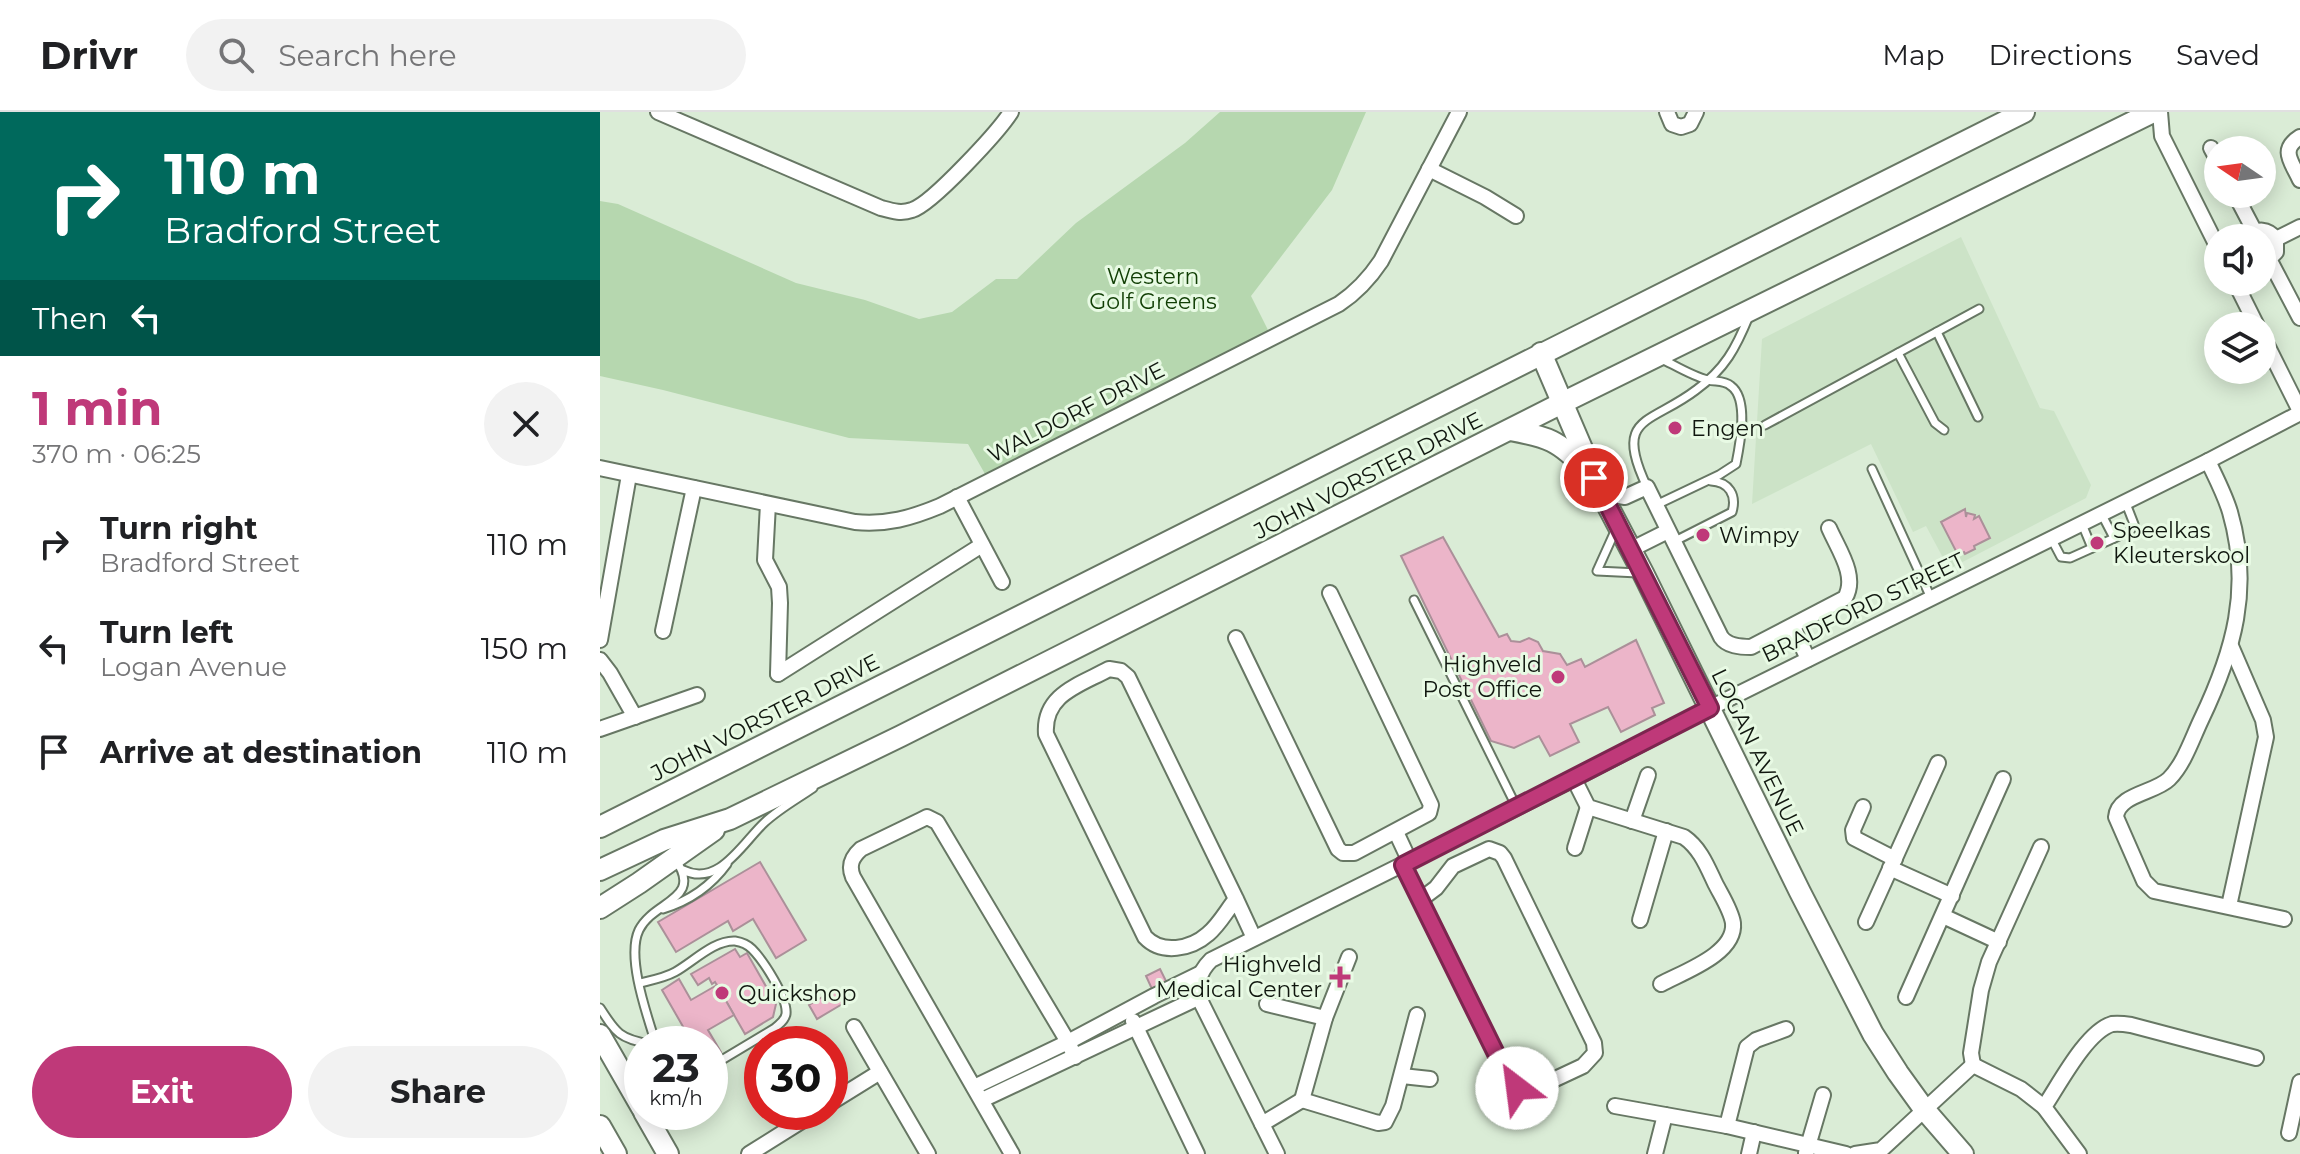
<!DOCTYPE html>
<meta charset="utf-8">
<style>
:root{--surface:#fff;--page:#f2f2f2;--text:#202124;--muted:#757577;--line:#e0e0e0;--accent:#bf3979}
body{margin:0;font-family:Montserrat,sans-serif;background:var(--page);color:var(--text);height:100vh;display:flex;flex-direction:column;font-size:30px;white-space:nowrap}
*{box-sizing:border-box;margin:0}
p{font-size:26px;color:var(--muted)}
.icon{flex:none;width:44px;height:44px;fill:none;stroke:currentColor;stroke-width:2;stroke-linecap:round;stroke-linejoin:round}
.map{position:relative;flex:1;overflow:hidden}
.drawer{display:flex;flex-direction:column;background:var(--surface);width:600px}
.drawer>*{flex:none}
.top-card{background:#00695c;color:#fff;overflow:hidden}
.needle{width:52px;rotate:283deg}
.fabs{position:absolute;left:1604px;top:24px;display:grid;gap:16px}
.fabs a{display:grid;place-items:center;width:72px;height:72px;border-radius:50%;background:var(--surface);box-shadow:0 4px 20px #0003;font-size:40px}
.speed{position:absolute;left:24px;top:914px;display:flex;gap:16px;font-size:40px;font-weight:700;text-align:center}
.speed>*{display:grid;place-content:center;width:104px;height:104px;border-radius:50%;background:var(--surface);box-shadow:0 4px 20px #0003;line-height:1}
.speed small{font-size:20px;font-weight:400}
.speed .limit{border:12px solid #d22;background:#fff;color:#111}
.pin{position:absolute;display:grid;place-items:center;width:68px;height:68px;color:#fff;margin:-34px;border:4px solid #fff;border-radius:50%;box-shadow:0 2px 8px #0007}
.me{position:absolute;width:88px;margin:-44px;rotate:330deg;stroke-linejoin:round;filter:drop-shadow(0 0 6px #0008)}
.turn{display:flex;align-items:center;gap:28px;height:168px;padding:0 32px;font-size:36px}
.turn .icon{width:104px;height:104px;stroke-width:2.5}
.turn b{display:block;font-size:56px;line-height:68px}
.then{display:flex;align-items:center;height:76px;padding:0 32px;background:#0003;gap:16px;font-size:30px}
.round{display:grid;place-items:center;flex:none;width:84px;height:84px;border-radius:42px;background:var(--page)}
.headline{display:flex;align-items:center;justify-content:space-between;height:136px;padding:0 32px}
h1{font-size:48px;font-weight:700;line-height:60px;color:var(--accent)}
.button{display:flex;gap:16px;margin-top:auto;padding:16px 32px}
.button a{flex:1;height:92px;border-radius:48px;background:var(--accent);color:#fff;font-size:32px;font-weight:700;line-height:92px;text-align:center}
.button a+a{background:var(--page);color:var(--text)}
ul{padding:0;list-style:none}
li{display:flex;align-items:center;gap:24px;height:104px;padding:0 32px}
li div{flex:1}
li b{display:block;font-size:30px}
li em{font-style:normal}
header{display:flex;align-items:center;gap:48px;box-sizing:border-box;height:112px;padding:0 40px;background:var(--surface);border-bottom:2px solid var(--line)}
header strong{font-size:38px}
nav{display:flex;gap:44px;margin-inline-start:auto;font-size:28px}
.search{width:560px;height:72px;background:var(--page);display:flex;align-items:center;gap:20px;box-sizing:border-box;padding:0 28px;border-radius:44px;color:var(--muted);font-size:30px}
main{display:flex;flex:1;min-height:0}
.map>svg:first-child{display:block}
.built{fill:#cce3c7}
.green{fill:#b6d7af}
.building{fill:#ecb5c9;stroke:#ab9099;stroke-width:2}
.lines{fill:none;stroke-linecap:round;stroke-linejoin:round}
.lane-casing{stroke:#677764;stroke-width:11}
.street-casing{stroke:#677764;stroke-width:18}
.secondary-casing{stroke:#677764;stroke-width:24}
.lane{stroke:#fff;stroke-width:7}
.street{stroke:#fff;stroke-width:14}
.secondary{stroke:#fff;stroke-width:20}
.route-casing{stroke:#7c254f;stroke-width:20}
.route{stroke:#bf3979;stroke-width:14}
.poi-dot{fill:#bf3979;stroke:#e8fae4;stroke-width:3}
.labels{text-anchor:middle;stroke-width:6;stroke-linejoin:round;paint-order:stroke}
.park-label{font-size:22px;fill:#103e04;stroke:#e8fae4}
.street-label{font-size:22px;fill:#10170f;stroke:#e8fae4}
.poi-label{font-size:22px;fill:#10170f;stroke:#e8fae4;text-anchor:start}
</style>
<header>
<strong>Drivr</strong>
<div class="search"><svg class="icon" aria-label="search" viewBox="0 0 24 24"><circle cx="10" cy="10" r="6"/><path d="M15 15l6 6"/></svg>Search here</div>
<nav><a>Map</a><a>Directions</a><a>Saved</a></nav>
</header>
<main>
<section class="drawer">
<div class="top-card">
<div class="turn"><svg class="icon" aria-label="right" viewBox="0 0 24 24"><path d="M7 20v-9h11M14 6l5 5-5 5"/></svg><div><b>110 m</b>Bradford Street</div></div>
<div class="then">Then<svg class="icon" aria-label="left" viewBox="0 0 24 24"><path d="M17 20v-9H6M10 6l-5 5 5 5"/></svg></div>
</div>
<div class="headline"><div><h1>1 min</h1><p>370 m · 06:25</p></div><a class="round"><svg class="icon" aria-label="close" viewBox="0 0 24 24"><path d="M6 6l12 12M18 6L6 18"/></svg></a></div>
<ul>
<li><svg class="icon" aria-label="right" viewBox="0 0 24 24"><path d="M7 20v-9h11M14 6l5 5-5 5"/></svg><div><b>Turn right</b><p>Bradford Street</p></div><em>110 m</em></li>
<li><svg class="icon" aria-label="left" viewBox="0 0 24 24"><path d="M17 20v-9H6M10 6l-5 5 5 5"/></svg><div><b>Turn left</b><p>Logan Avenue</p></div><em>150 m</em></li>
<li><svg class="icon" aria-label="arrive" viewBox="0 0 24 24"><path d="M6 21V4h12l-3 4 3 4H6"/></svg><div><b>Arrive at destination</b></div><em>110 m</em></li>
</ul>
<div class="button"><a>Exit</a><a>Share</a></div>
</section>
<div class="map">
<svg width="1700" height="1042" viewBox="0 0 1700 1042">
<rect width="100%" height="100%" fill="#daecd6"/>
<path class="built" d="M 1361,125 L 1440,296 L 1454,299 L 1491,373 L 1486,386 L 1349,457 L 1326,414 L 1313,420 L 1271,332 L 1152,392 L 1162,227 Z"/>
<path class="green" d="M 620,0 L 766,0 L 732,78 L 651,184 L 672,226 L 389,369 L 368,332 L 249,326 L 63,278 L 0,264 L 0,89 L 18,92 L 196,171 L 265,188 L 319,207 L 352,200 L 396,167 L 417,167 L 476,111 L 585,31 Z"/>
<g class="building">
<path d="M 1365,397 L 1366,405 L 1367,401 L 1375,403 L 1374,407 L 1379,404 L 1390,426 L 1374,434 L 1375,437 L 1365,442 L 1364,440 L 1358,443 L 1341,410 Z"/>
<path d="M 843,425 L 899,525 L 907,522 L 911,529 L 920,530 L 929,526 L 938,530 L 943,539 L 960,542 L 967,553 L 981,547 L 985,555 L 1036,528 L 1064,591 L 1052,596 L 1055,603 L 1021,620 L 1008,595 L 970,612 L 979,630 L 950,644 L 939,624 L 914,636 L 891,629 L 801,444 Z"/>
<path d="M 160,750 L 206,828 L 176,846 L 153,807 L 133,819 L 128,809 L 76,840 L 58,810 Z"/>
<path d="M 135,837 L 140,845 L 147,841 L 176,892 L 173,905 L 145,922 L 115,870 L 112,872 L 109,866 L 98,873 L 91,862 Z"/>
<path d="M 560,857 L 566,869 L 552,877 L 546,864 Z"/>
<path d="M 79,867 L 91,888 L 117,873 L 134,903 L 108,918 L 121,940 L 110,946 L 110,932 L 93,932 L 62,878 Z"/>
<path d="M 236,877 L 244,891 L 217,907 L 209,893 Z"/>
</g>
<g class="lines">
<g class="lane-casing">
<g id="lane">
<path d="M 1337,220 L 1378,305"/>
<path d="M 1298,241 L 1335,311 L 1344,318"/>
<path d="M 1165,313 L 1379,197"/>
<path d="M 1272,357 L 1331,486"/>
<path d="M 1047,375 C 1013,303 1050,313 1096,278 C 1125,257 1136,236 1149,204"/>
<path d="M 1056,393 L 1119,363 L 1136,352 C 1140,332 1149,287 1131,274 C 1124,268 1116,270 1108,268 C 1092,264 1076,254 1062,247"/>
<path d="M 1501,401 L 1514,426"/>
<path d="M 1482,412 L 1492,436"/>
<path d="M 1016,417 L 997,459 L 1038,461"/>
<path d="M 1451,426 L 1461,445 L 1470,446 L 1530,419 L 1534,412 L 1525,389"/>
<path d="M 1073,430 L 1132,400 C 1137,383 1129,370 1111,369"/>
<path d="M 814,488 L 917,696"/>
<path d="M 83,758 C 119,776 143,730 165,710 C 179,697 197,687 213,676"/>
<path d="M 63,797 C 89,789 111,774 127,752"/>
<path d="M 40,871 C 52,868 64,866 75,860 C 93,850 114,828 135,829 C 141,830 148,833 152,837 C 163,848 188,886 186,902 C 185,909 179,912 175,916 L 110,955"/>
<path d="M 0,896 C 16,921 20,927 50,932"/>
<path d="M 56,932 C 47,903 26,845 39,818 C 54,788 104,788 75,747"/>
</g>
</g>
<g class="street-casing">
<g id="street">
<path d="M 58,0 L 281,96 C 292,99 301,102 312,98 C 332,92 399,19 411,0"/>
<path d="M 1067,0 L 1072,12 L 1081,15 L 1090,12 L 1096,0"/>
<path d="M 1560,0 L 1562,24 L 1618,136"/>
<path d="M 1700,25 C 1679,38 1692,50 1700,68"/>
<path d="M 1611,36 L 1618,49"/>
<path d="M 829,57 L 885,85 L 916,104"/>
<path d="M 1635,82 L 1655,120"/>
<path d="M 1648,126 C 1657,115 1668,117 1676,127 L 1676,140 L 1669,147 L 1662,150"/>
<path d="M 1676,127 L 1700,115"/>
<path d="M 1669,147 L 1700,206"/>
<path d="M 1635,170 L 1657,214"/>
<path d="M 1662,223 L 1700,299"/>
<path d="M 1608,349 C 1616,366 1625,383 1630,400 C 1652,476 1634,539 1601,608 C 1592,627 1584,652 1569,667 C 1555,681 1518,682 1516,705 L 1544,769 L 1554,779 L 1684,807"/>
<path d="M 0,356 L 255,410 C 287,413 311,406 340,394 L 739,192 C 757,180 769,167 781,149 L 859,0"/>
<path d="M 1001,381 L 1025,385 L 1047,375 L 1121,525 C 1127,534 1140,535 1151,535 L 1245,486 C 1258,464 1238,437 1229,416"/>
<path d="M 357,385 L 402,470"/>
<path d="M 168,392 L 165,448 L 179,475 L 180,491 L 178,562"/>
<path d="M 1030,438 L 1068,419"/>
<path d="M 1193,515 L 1208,547"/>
<path d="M 63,519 L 94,376"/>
<path d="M 636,526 L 738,737 L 743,741 L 754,741 L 829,701 L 831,693 L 730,481"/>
<path d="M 0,528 L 29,363"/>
<path d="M 0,548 L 10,561 L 35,605"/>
<path d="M 178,562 L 382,433"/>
<path d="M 0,617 L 97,583"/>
<path d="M 974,667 L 988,695 L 1084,725 C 1100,736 1107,754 1115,771 C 1121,783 1131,798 1133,811 C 1136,842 1083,860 1061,872"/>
<path d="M 1263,695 L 1253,718 L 1254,726 L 1295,747"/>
<path d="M 1032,709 L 1048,663"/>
<path d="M 796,720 L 810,750"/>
<path d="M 975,736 L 988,695"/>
<path d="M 889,737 L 900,741 L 904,746 L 994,931 L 995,941 L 983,954 L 936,976 L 917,976 L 910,970 L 820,788 L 836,776 L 853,754 Z"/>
<path d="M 803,753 L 820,788"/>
<path d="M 1290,756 L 1352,784"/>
<path d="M 636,787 C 627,798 619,813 608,822 C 591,837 562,843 545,825 L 446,622 C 443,582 480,573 509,557 L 521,559 L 528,565 L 636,787 L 654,826"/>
<path d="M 1629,794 L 1666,625 L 1663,608 L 1631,534"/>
<path d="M 1343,804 L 1399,830"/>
<path d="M 1040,808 L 1066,719"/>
<path d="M 1266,810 L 1338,651"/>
<path d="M 749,845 L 725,906 L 702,988 L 778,1011 L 785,1010 L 793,994 L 817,903"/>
<path d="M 1306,885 L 1403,667"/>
<path d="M 667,892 L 725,906"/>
<path d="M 533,909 L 597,1042"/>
<path d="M 254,915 L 328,1042"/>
<path d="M 1373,953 L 1371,941 L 1381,878 L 1389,850 L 1441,735"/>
<path d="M 1373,953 L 1421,977 L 1444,995"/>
<path d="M 802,964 L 830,967"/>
<path d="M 374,975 L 468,930 L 554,884 L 599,862"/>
<path d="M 382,988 L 600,885"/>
<path d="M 230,991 L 280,960"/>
<path d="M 1015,994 L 1127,1014 L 1246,1042"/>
<path d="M 662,1012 L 702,988"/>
<path d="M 1127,1014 L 1147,935 L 1156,928 L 1186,917"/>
<path d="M 1689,1021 L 1700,970"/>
<path d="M 1206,1041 L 1223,983"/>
<path d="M 149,1042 L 216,1000"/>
<path d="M 412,1042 L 253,765 C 248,753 252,745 261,737 L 321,708 L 327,705 L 337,710 L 468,930 L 475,945"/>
<path d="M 677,1042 L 602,892 C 596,874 597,862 611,848 L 974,667 L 1110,596 L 1608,349 L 1700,301"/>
<path d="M 1055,1042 L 1065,1003"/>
<path d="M 1149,1042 L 1154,1020"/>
<path d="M 1255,1042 L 1281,1038 L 1373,953"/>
<path d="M 1479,1042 L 1444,995 C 1459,973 1486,920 1512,912 C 1519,911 1525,912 1531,913 L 1656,946"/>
</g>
</g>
<g class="secondary-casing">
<g id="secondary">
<path d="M 941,241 L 1001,381 L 1043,461 L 1200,780 L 1273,922 L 1298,961 L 1324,997 L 1363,1042"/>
<path d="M 910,318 C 948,325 958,328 986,357"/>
<path d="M 0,715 L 1424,0"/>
<path d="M 0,758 L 64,728 L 130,707 L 301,624 L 962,291 L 1553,0"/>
<path d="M 0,796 L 39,771 L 114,718"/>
<path d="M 0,923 L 42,996"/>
<path d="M 44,1000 L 68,1042"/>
<path d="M 0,1014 L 16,1042"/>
</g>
</g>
<use href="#lane" class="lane"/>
<use href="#street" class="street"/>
<use href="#secondary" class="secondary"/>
</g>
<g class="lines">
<g class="route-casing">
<path id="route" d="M 917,976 L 910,970 L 803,753 L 1110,596 L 994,366"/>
</g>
<use href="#route" class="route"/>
</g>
<g class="poi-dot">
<circle cx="1075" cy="316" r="8"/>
<circle cx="1103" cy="423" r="8"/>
<circle cx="1497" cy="431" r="8"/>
<circle cx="958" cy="565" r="8"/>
<path d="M736 853h8v8h8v8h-8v8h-8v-8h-8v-8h8z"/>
<circle cx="122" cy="881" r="8"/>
</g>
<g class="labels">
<g class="park-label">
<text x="553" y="172">Western<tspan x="553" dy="25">Golf Greens</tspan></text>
</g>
<g class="street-label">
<text transform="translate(476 300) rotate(-27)" y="8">WALDORF DRIVE</text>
<text transform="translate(768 363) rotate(-27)" y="8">JOHN VORSTER DRIVE</text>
<text transform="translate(1263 495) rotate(-26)" y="8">BRADFORD STREET</text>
<text transform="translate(165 605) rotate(-27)" y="8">JOHN VORSTER DRIVE</text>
<text transform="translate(1158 640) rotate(64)" y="8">LOGAN AVENUE</text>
</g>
<g class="poi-label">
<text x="1091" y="324">Engen</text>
<text x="1513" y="426">Speelkas<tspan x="1513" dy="25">Kleuterskool</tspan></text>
<text x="1119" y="431">Wimpy</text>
<text x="942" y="560" text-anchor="end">Highveld<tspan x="942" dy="25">Post Office</tspan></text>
<text x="722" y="860" text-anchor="end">Highveld<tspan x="722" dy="25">Medical Center</tspan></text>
<text x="138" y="889">Quickshop</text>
</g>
</g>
</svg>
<div class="fabs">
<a><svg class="needle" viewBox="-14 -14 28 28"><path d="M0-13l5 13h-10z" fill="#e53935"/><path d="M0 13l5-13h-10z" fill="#757577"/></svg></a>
<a><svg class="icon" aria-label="sound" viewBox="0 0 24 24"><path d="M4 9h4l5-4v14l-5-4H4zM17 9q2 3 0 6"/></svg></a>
<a><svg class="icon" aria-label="layers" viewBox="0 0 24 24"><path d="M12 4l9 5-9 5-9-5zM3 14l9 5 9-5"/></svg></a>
</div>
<div class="speed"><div>23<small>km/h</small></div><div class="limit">30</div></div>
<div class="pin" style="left:994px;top:366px;background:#d93025"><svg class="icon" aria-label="arrive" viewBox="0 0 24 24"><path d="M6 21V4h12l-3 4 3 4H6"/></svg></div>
<svg class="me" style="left:917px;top:976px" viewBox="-20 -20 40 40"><circle r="19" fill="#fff"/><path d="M0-13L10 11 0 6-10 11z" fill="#bf3979"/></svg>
</div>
</main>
